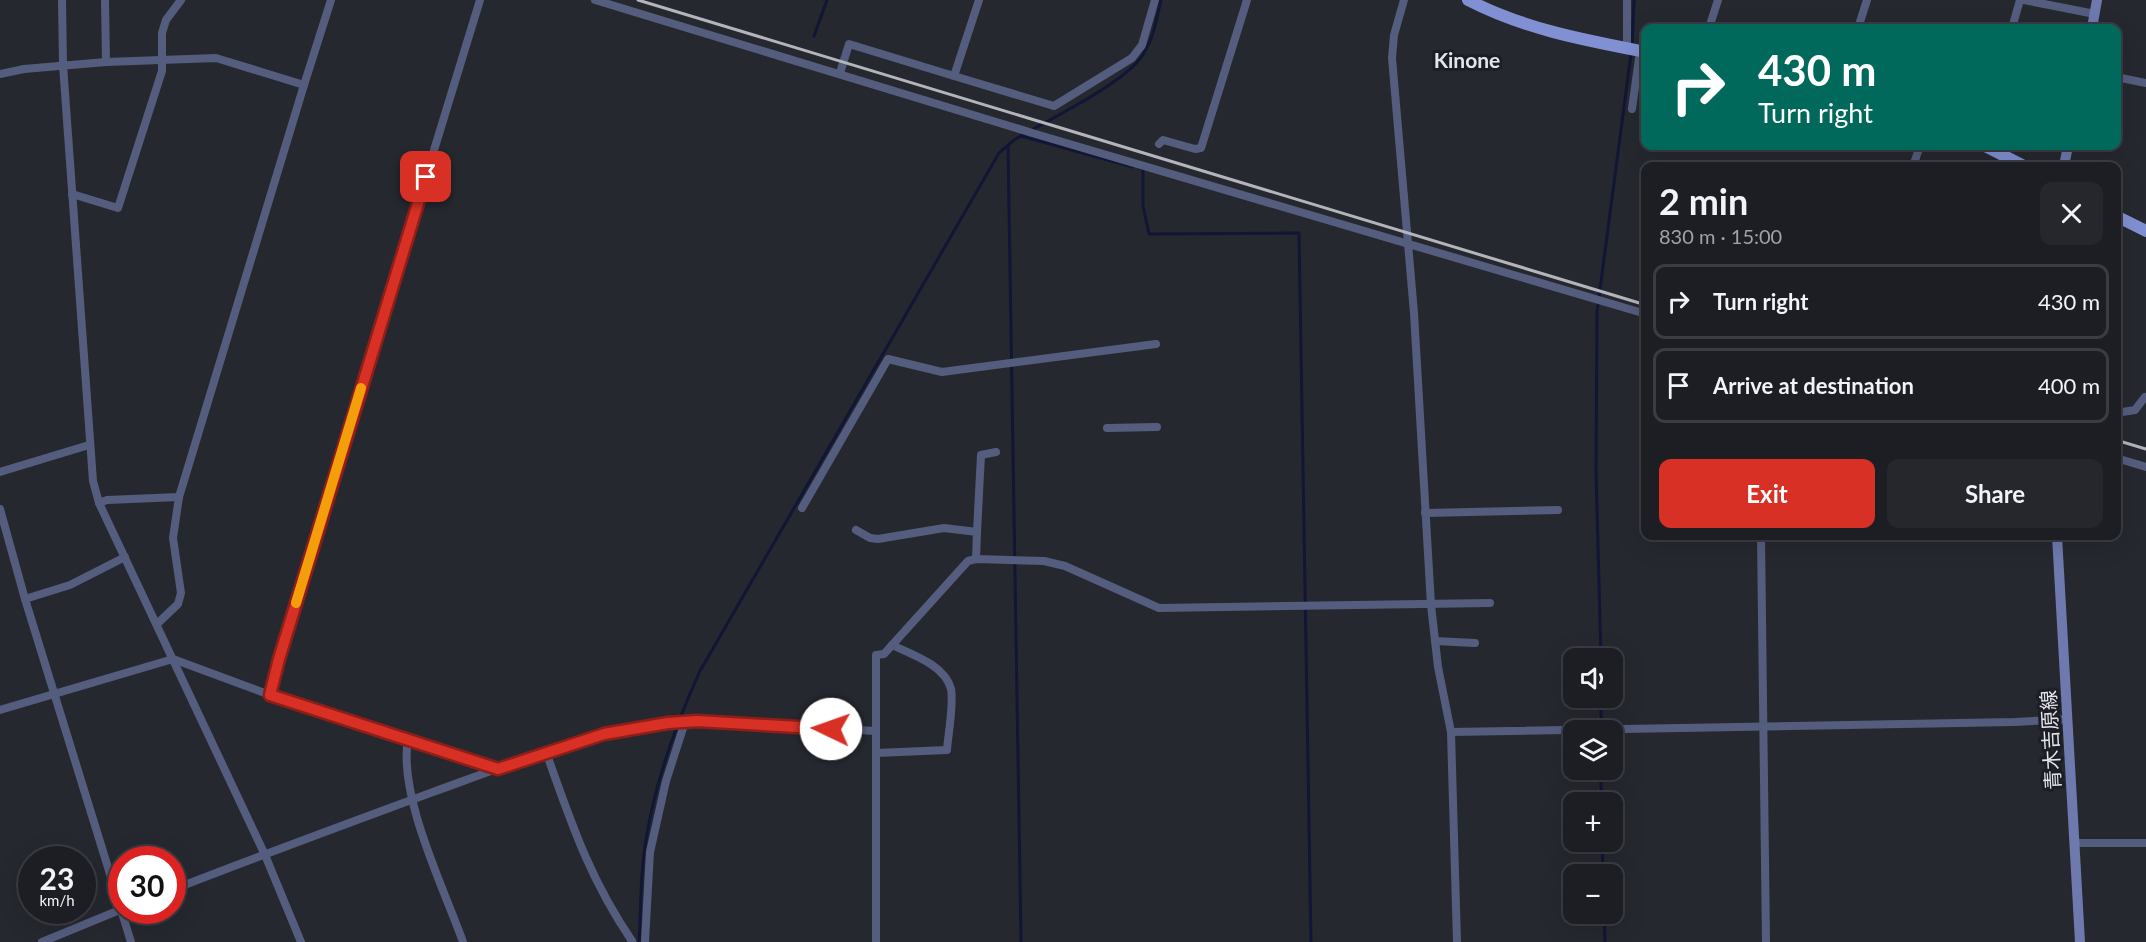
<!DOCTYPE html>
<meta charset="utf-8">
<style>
:root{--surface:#1c1e24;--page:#25272c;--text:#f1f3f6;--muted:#a0a2a6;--line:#3a3c41;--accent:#d93025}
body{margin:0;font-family:Lato,"Noto Sans JP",sans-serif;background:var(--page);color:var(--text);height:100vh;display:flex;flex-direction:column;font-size:22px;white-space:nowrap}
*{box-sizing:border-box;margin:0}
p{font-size:20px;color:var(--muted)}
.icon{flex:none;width:33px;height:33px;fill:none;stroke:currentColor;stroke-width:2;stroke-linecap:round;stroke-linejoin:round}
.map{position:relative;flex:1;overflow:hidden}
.sheet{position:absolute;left:1641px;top:162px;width:480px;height:378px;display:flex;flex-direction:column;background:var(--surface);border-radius:12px;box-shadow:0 6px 24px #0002,0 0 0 2px var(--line)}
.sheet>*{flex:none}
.banner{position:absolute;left:1641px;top:24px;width:480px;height:126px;border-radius:12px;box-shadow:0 6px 24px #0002,0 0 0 2px var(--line);background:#00695c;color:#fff;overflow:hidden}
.tools{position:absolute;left:1563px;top:648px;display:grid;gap:12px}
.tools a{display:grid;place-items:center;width:60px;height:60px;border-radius:12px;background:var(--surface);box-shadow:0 6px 24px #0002,0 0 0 2px var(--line);font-size:30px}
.speed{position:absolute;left:18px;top:846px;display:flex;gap:12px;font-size:30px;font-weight:700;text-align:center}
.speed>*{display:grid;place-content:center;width:78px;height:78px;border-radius:50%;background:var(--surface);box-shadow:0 6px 24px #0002,0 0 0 2px var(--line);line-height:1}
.speed small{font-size:15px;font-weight:400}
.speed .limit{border:9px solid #d22;background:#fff;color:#111}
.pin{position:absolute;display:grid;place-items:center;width:51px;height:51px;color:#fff;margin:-26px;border-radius:12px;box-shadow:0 3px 9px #0006}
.me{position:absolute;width:66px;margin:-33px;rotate:273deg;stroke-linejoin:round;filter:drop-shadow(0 0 4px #0008)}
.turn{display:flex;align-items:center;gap:21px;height:126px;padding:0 18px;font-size:27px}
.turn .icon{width:78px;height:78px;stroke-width:2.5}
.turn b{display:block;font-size:42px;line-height:51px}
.round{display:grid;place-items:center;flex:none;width:63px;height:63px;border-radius:12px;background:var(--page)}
.head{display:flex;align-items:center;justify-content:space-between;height:102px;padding:0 18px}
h1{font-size:36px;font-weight:700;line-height:45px}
.primary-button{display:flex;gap:12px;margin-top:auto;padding:12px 18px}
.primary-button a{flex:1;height:69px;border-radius:12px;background:var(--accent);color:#fff;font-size:24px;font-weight:700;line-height:69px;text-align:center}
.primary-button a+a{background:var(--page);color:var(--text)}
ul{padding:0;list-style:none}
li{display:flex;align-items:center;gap:18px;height:75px;margin:0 12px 9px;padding:0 6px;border:3px solid var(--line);border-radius:12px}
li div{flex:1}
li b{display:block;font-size:22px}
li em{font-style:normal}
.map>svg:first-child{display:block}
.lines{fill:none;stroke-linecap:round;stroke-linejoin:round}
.stream{stroke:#121635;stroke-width:3}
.street{stroke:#555d7e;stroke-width:8}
.secondary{stroke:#6e7aae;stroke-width:10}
.primary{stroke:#8190d3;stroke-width:12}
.rail{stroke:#b3b5bb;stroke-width:3}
.route-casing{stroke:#8d1f18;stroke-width:15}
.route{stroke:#d93025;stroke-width:10}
.slow{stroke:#f59e0b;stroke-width:10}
.labels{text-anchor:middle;stroke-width:6;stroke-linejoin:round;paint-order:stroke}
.street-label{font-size:20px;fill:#e3e5ea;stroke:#1c1e26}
.neighbourhood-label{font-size:21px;font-weight:bold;fill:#e3e5ea;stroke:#1c1e26}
</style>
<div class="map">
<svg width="2146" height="942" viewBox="0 0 2146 942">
<rect width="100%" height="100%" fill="#262830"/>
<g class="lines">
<g class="stream">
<path d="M 814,36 L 827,0"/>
<path d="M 1632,47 L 1634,0"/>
<path d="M 1021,136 L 1133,167"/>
<path d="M 1008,146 L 1021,942"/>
<path d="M 1139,168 L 1143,169 L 1143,206 L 1149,234 L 1299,233 L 1311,942"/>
<path d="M 1601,658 L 1596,472 L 1597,312 L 1631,54"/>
<path d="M 1601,698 L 1601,729"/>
<path d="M 1601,770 L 1601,802"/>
<path d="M 1602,842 L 1603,874"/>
<path d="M 1604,914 L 1605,942"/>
<path d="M 639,942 C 641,910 640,877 645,846 C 654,785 675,726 700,671 L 999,153 L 1014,140 C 1046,121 1117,87 1139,60 C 1153,43 1156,21 1161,0"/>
</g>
<g class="street">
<path d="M 62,0 L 63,65 L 93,481 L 99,503 L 265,855 L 301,942"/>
<path d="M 105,0 L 106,62"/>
<path d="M 595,0 L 1039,135 L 1646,314"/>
<path d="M 979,0 L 954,76 L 1054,106 L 1132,58 L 1142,45 L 1155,0"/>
<path d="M 1404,0 L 1394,35 L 1392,58 L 1414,313 L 1431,605 L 1438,667 L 1451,732 L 1457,942"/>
<path d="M 2024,0 L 2095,14"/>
<path d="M 1709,28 L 1718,0"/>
<path d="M 1858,28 L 1867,0"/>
<path d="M 2012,28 L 2020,0"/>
<path d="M 1627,48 L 1627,0"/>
<path d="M 840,73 L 849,44 L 954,76"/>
<path d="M 0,74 L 24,69 L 106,62 L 216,58 L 304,85 L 331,0"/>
<path d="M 2116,77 L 2146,83"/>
<path d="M 1632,109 L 1640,51"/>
<path d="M 1159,144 L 1163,140 L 1195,149 L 1201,148 L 1247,0"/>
<path d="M 1913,166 L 1920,146"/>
<path d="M 72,194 L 118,208 L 162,71 L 162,33 L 166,20 L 181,0"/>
<path d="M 2116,413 L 2135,410 L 2145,397"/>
<path d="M 1107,428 L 1157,427"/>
<path d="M 2116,458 L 2146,467"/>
<path d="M 0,472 L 89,445"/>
<path d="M 99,503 L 107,500 L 179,497 L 304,85"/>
<path d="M 802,508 L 888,359 L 942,372 L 1156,344"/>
<path d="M 0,509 L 25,599 L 131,942"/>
<path d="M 1425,513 L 1558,510"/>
<path d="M 856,530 L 870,538 L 878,539 L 944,528 L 977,532 L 976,559"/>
<path d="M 977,532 L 981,455 L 996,452"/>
<path d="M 1761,536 L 1766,942"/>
<path d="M 25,599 L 70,585 L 125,557"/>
<path d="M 157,624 L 178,604 L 181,593 L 173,538 L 179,497"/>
<path d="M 1435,641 L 1475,643"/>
<path d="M 270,695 L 278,659 L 480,0"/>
<path d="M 0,710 L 173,659 L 270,695 L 498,769"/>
<path d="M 1451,732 L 2015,722 L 2068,719"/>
<path d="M 408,739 C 398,796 443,886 463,942"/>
<path d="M 546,752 C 571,822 589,878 632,941"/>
<path d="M 876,753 L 947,750 C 948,735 954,704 951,689 C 945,665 911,654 892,645"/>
<path d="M 2075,843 L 2146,843"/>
<path d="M 172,890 C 259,856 346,824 433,792 C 519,761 605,726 697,721 L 876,731"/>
<path d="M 645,941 L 650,852 L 666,781 L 685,722"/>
<path d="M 42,942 L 122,909"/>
<path d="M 876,942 L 876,655 L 884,654 L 968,561 L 976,559 L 1044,561 L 1065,566 L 1159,608 L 1490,603"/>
</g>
<g class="secondary">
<path d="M 2092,28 L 2097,0"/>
<path d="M 2064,166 L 2068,146"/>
<path d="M 2057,536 L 2080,942"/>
</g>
<g class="primary">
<path d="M 1468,0 C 1524,29 1584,40 1646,52"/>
<path d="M 1985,146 L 2024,166"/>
<path d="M 2116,216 L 2146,231"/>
</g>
<g class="rail">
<path d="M 638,0 L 1646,305"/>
<path d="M 2116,440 L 2146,449"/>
</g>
</g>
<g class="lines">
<g class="route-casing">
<path id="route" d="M 426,177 L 279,659 L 270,695 L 498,769 L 604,734 L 668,723 L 697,721 L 831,729"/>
</g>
<use href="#route" class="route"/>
<path class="slow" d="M 296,603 L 361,388"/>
</g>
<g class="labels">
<g class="street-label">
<text transform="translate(2051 740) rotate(-93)" y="7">青木吉原線</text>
</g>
<g class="neighbourhood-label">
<text x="1467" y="68">Kinone</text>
</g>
</g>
</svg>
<div class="tools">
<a><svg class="icon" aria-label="sound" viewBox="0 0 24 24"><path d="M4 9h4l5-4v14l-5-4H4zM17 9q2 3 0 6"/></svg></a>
<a><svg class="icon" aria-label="layers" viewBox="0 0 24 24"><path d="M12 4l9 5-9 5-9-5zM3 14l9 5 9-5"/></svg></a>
<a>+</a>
<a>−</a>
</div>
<div class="speed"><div>23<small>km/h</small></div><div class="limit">30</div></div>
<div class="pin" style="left:426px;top:177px;background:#d93025"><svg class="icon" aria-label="arrive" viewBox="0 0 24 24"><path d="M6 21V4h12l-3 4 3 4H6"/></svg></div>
<svg class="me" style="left:831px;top:729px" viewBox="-20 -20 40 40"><circle r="19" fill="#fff"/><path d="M0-13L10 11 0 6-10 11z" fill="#d93025"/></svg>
<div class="banner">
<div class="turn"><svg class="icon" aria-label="right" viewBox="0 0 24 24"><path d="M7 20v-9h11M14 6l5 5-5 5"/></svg><div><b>430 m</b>Turn right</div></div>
</div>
<section class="sheet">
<div class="head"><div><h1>2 min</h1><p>830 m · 15:00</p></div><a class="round"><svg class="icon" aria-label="close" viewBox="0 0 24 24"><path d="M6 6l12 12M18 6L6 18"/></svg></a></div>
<ul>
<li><svg class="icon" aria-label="right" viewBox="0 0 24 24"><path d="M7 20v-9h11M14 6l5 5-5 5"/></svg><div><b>Turn right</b></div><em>430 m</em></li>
<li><svg class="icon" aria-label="arrive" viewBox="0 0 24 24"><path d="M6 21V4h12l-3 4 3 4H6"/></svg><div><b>Arrive at destination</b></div><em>400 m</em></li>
</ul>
<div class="primary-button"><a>Exit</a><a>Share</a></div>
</section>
</div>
